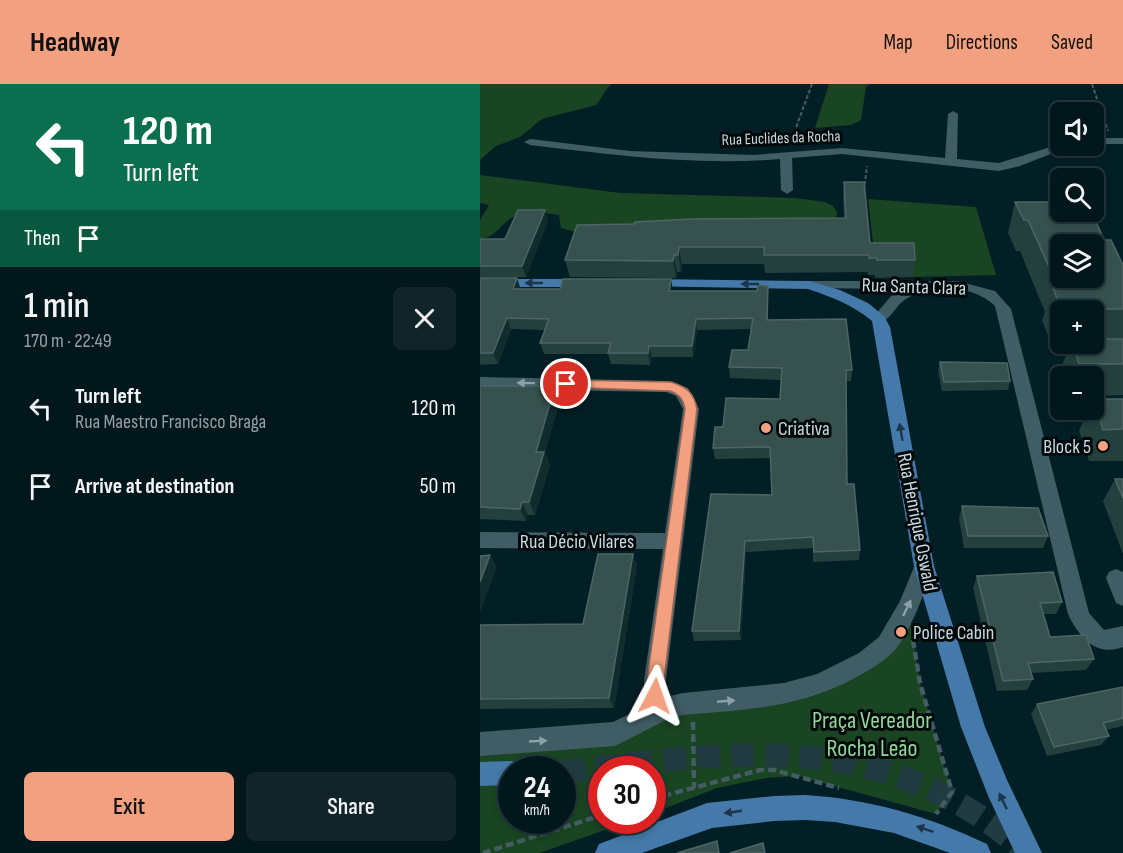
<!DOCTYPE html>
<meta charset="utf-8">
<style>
:root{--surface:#02171c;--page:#102429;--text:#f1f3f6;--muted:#969fa3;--line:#23363b;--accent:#f2a07f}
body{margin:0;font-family:"Sofia Sans Condensed",sans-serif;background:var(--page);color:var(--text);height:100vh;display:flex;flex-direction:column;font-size:22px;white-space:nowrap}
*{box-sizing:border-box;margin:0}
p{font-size:20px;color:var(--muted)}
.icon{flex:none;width:33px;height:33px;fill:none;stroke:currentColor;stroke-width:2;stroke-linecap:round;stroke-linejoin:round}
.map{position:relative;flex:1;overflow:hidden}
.details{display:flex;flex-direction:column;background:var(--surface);width:480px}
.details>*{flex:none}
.top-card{background:#0b6e4f;color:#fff;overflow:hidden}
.controls{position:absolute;left:570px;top:18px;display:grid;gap:12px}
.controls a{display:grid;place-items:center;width:54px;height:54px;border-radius:9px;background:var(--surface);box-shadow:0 3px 9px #0003,0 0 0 2px var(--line);font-size:30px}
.speed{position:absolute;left:18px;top:672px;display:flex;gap:12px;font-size:30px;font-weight:700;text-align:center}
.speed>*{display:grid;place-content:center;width:78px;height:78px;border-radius:50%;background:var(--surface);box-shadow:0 3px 9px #0003,0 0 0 2px var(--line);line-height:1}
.speed small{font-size:15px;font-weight:400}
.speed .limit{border:9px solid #d22;background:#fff;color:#111}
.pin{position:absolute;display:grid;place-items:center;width:51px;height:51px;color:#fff;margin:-26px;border:3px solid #fff;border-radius:50%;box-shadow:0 2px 6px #0007}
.me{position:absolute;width:66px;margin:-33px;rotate:4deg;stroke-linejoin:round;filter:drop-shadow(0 0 4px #0008)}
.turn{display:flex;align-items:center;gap:21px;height:126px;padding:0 24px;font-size:27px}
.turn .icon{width:78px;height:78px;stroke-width:2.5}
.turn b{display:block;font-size:42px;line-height:51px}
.then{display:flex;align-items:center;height:57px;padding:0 24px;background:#0003;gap:12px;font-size:22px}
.round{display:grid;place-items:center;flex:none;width:63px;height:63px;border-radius:9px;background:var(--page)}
.headline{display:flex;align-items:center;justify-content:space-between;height:102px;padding:0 24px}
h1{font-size:36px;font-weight:600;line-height:45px}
.button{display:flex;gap:12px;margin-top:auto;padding:12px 24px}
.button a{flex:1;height:69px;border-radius:9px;background:var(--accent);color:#111;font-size:24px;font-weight:600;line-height:69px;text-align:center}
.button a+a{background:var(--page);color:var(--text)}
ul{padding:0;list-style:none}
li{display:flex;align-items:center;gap:18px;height:78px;padding:0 24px}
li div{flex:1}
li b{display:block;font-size:22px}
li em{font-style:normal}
header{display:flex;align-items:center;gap:36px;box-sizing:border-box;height:84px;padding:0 30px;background:var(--accent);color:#111}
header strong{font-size:28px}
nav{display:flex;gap:33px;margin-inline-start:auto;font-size:21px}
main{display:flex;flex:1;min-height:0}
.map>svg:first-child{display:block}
.green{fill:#194522;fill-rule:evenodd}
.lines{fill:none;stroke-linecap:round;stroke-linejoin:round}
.major-tunnel{stroke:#213b42;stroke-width:23;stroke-dasharray:23 11;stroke-linecap:butt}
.path-far1{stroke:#445c62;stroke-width:2;stroke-dasharray:4 2;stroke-linecap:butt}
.path{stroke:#445c62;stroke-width:4.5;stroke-dasharray:8 4;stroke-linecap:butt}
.minor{fill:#405d66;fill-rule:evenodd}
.major{fill:#4579a9;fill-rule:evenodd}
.wall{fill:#24403d}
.shaded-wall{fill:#102c2d}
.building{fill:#36514e;stroke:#4d6665;stroke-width:1.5;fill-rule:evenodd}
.oneway{fill:#1c354a}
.oneway2{fill:#8ca1a8}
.route{fill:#f2a07f;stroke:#9d6853;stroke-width:1.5}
.poi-dot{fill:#f2a07f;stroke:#01080a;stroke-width:2}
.labels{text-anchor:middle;stroke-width:6;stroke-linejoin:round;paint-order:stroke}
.far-street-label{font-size:16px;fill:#cad9de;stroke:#01080a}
.street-label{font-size:20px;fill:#cad9de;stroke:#01080a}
.poi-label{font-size:20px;fill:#cad9de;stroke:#01080a;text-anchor:start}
.near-park-label{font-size:24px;fill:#90d699;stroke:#01080a}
</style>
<header>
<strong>Headway</strong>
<nav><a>Map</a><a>Directions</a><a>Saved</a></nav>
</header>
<main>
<section class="details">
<div class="top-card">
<div class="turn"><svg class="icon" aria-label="left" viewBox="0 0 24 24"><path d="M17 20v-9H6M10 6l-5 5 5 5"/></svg><div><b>120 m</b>Turn left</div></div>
<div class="then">Then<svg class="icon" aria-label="arrive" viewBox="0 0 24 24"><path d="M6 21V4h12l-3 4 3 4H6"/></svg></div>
</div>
<div class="headline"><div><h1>1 min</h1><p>170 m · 22:49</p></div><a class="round"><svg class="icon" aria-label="close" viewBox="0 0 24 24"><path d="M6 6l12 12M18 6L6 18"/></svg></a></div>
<ul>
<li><svg class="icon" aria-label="left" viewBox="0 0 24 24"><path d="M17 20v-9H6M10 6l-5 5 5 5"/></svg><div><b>Turn left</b><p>Rua Maestro Francisco Braga</p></div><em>120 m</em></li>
<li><svg class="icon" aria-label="arrive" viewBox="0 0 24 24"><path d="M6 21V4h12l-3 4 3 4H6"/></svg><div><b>Arrive at destination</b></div><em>50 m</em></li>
</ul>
<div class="button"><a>Exit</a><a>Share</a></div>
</section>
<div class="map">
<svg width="643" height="769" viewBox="0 0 643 769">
<rect width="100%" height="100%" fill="#031f26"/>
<g class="green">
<path d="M 0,0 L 132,0 C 124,6 123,13 116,21 L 62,35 L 40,53 L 16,62 L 0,76 Z"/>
<path d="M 349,0 L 390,0 L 386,3 L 381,36 L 371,41 L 335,44 Z"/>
<path d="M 0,91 L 140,109 L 315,114 L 345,118 L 353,122 L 357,128 L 355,142 L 107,151 L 81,144 L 79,131 C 63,129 46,125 31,134 C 19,142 16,153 0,155 L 0,136 L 9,121 L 0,119 Z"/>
<path d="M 388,115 L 496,123 L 516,191 L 432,193 L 431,176 L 395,176 Z"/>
<path d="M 430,532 L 440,599 L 472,708 L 456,730 L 318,692 L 286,694 L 237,704 L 173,729 L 172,686 L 122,686 L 122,736 L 151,737 L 59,769 L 0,769 L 0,664 L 205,626 L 336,606 ZM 32,686 L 82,686 L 82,736 L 32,736 Z"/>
</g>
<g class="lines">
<path class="major-tunnel" d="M 82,688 C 254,667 407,643 547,769"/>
<g class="path-far1">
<path d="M 612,0 L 628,47"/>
<path d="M 310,60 L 332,0"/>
<path d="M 384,107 L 387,82"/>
</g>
<g class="path">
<path d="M 433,556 L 440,599 L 472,708 L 456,730"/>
<path d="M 213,638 L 214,704"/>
<path d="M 172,715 L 280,686 L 294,686 L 359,704"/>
<path d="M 3,769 L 122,731"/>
</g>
<g class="minor">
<path d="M 473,27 L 478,30 L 477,75 L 519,79 L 577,61 L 591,62 L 540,82 L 519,87 L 362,70 L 312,74 L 313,106 L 307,110 L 301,106 L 300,75 C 217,82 133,71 50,61 L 44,58 L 50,55 L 150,67 L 274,71 L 362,64 L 465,74 L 468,30 Z"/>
<rect x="614" y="54" width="29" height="6"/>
<path d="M 329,197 L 477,197 L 515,207 L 531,225 L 609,529 L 624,546 L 643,542 L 643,563 C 615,573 599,553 588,530 L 515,222 C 493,200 451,200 426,215 C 414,222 409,242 394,238 L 392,235 L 394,232 L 413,210 L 422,205 L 324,204 L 322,201 L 324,198 Z"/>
<path d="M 0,293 L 186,297 L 208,304 L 219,325 L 186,596 L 186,613 L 203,609 L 304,599 L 337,590 L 379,569 L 399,553 L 420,517 L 437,476 L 444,473 L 451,476 L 454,482 C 446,505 429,552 413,568 C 402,579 389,586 375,594 C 316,625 267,625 203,631 L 188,635 L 135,662 L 0,672 L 0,648 L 133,638 L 164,623 L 164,596 L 183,465 L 0,464 L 0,448 L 185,449 L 203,325 L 196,312 L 186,308 L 0,305 Z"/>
<path d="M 636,485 L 643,488 L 643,522 L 636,519 L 626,494 L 629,488 Z"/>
</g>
<g class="major">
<path d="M 0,195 L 106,195 L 113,199 L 106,203 L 0,203 Z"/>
<path d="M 167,195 L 329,197 L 360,206 L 388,219 L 404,232 L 410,243 L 454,482 L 505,643 L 527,696 L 562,769 L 535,769 L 509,714 L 481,643 L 434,482 L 392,237 C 373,221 352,213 328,205 L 162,202 L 160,199 L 162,196 Z"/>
<path d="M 32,677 L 41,680 L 43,686 L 32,686 L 32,701 L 0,702 L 0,678 Z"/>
<path d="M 325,711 C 390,715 448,732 507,760 L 511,769 L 470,769 L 414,749 L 355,738 L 325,736 L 294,737 L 232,744 L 162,769 L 115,769 L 119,760 L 227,719 L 294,712 Z"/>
</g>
</g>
<g class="wall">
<path d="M 364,98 L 390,159 L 435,176 L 432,193 L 395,194 L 395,191 L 388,191 L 388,188 L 285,189 L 284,180 L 202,180 L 201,188 L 197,188 L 196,194 L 90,193 L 85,176 L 154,140 L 364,134 L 363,115 Z"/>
<path d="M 535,118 L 624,156 L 643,181 L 643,311 L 614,312 L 614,292 L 582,292 L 580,287 L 590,260 L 614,260 L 614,226 L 580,226 L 580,257 L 570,257 L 562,236 L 565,228 L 540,167 L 536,167 L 528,149 Z"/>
<path d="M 68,137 L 46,193 L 0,193 L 0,155 L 25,155 Z"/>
<path d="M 0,194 L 41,205 L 193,207 L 288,213 L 288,236 L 372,286 L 371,297 L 366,297 L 367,400 L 380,466 L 379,476 L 333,478 L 333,464 L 266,468 L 261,556 L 214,557 L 212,547 L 292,411 L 291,374 L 235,375 L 233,364 L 243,343 L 300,315 L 301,296 L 250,294 L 249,283 L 268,266 L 271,245 L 217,246 L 213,273 L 172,273 L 170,281 L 131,280 L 128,270 L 64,270 L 60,259 L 65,246 L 31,245 L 18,280 L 0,281 Z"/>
<path d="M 460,278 L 530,297 L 528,306 L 462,307 L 458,287 Z"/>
<path d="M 0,302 L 80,316 L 65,368 L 70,381 L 55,431 L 48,431 L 46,437 L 0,435 Z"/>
<path d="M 614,315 L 643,315 L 643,377 L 609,377 L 599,347 L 608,326 L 614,326 Z"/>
<path d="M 635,395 L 643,395 L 643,470 L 623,417 Z"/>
<path d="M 482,422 L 568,452 L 563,464 L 484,464 L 479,435 Z"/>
<path d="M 153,470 L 157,482 L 134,624 L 0,625 L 0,541 L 103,540 Z"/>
<path d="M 497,492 L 582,518 L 576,530 L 564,530 L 570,553 L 614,575 L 606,586 L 551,589 L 553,595 L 547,606 L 517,607 L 493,504 Z"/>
<path d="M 643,603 L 643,642 L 626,646 L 629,652 L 621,661 L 567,672 L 551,630 L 557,620 Z"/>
</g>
<g class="shaded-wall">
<path d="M 65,126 L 68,137 L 46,193 L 42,182 Z"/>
<path d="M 199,163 L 202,180 L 201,188 L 198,171 Z"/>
<path d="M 194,171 L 197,188 L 196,194 L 193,177 Z"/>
<path d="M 37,194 L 41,206 L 33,205 Z"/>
<path d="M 191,195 L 193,206 L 190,218 L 189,207 Z"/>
<path d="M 27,234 L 31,245 L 18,280 L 13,269 Z"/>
<path d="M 216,235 L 217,246 L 213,273 L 212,262 Z"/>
<path d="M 169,262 L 172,273 L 170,281 L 168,269 Z"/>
<path d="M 75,302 L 80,316 L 65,368 L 70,381 L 55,431 L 49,418 L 56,368 Z"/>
<path d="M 42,418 L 48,431 L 46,437 L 40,425 Z"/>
<path d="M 265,457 L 266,468 L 261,556 L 259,547 Z"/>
<path d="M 153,470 L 157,482 L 134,624 L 129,614 Z"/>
<path d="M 10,471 L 17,483 L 0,529 L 0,498 Z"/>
</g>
<g class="building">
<path d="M 364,98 L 384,98 L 390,159 L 434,159 L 435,176 L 397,176 L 397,174 L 389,174 L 389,171 L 284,171 L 284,163 L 199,163 L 198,171 L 194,171 L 193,177 L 85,176 L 97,141 L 154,140 L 155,138 L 212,135 L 366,134 Z"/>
<path d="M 535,118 L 580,118 L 580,128 L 612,128 L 624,156 L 631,156 L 643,181 L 643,225 L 581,225 L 573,204 L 578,203 L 548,136 L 544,136 ZM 580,160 L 614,160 L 614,194 L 580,194 Z"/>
<path d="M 38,126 L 65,126 L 42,182 L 0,182 L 0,155 L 25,155 Z"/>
<path d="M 0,194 L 37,194 L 33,205 L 80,205 L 83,195 L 191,195 L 189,207 L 277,207 L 278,201 L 288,202 L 287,236 L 366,235 L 372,286 L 366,286 L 367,400 L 374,400 L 380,466 L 334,468 L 333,453 L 265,457 L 259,547 L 212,547 L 231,410 L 292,411 L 290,363 L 233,364 L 235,343 L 243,343 L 246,314 L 300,315 L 302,284 L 249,283 L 252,266 L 268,266 L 273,234 L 216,235 L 212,262 L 169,262 L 168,269 L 128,269 L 131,259 L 60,259 L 69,235 L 27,234 L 13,269 L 0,269 Z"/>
<path d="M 614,255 L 643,255 L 643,280 L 599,280 L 593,260 L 614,260 Z"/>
<path d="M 460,278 L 527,279 L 530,297 L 464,298 Z"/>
<path d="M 0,302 L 75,302 L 56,368 L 64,368 L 49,418 L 42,418 L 40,425 L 0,423 Z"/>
<path d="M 614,315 L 643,315 L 643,345 L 623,346 Z"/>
<path d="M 635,395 L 643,395 L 643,414 Z"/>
<path d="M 482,422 L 558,424 L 568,452 L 488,452 Z"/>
<path d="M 118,470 L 153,470 L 129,614 L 0,615 L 0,541 L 103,540 Z"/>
<path d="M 10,471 L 0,498 L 0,472 Z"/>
<path d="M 573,488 L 582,518 L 560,519 L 570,553 L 606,551 L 614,575 L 548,579 L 553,595 L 523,597 L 497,492 Z"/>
<path d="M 643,603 L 643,634 L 623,639 L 629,652 L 574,663 L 557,620 Z"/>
<path d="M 237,757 L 239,769 L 197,769 Z"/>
<path d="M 283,759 L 285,769 L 250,769 Z"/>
</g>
<defs><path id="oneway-solid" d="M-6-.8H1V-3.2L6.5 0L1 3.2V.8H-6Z" transform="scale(1.5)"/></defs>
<g class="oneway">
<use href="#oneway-solid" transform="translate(54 199) rotate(-180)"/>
<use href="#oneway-solid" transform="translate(270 200) rotate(-180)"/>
<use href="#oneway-solid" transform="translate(421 348) rotate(-100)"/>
<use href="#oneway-solid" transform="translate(523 717) rotate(-115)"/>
<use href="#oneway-solid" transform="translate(253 728) rotate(172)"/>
<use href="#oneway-solid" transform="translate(445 745) rotate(-162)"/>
</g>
<g class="oneway2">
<use href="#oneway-solid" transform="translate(46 299) rotate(-179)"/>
<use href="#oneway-solid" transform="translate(427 524) rotate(-64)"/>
<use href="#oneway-solid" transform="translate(246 617) rotate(-5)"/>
<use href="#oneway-solid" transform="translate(58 657) rotate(-3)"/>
</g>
<path class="route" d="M 86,296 L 191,298 C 207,303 214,309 217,325 L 184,596 L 184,612 L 181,618 L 175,620 L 169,618 L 167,612 L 167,596 L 205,325 C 203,315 200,311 190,307 L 81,303 L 80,300 Z"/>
<g class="poi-dot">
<circle cx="286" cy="344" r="6"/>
<circle cx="623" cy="362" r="6"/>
<circle cx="421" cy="548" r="6"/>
</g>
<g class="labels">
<g class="far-street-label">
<text transform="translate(301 53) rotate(-2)" y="6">Rua Euclides da Rocha</text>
</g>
<g class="street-label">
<text transform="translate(434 202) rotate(2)" y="7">Rua Santa Clara</text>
<text transform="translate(438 438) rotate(79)" y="7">Rua Henrique Oswald</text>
<text x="97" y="464">Rua Décio Vilares</text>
</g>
<g class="poi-label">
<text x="298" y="351">Criativa</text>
<text x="611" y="369" text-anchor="end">Block 5</text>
<text x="433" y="555">Police Cabin</text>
</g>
<g class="near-park-label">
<text x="392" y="644">Praça Vereador<tspan x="392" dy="28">Rocha Leão</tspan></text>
</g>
</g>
</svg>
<div class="controls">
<a><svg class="icon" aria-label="sound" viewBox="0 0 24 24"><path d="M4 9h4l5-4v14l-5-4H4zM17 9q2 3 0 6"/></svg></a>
<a><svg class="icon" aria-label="search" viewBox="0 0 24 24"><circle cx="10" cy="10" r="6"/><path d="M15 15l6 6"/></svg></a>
<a><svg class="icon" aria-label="layers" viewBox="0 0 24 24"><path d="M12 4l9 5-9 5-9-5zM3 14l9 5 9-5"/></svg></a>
<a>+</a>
<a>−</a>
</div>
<div class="speed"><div>24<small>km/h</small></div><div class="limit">30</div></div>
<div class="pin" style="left:86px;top:300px;background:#d93025"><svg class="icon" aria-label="arrive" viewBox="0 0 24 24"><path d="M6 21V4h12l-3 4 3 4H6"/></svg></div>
<svg class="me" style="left:175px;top:612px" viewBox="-20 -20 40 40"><path d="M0-17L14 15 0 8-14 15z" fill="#f2a07f" stroke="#fff" stroke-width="4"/></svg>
</div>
</main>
